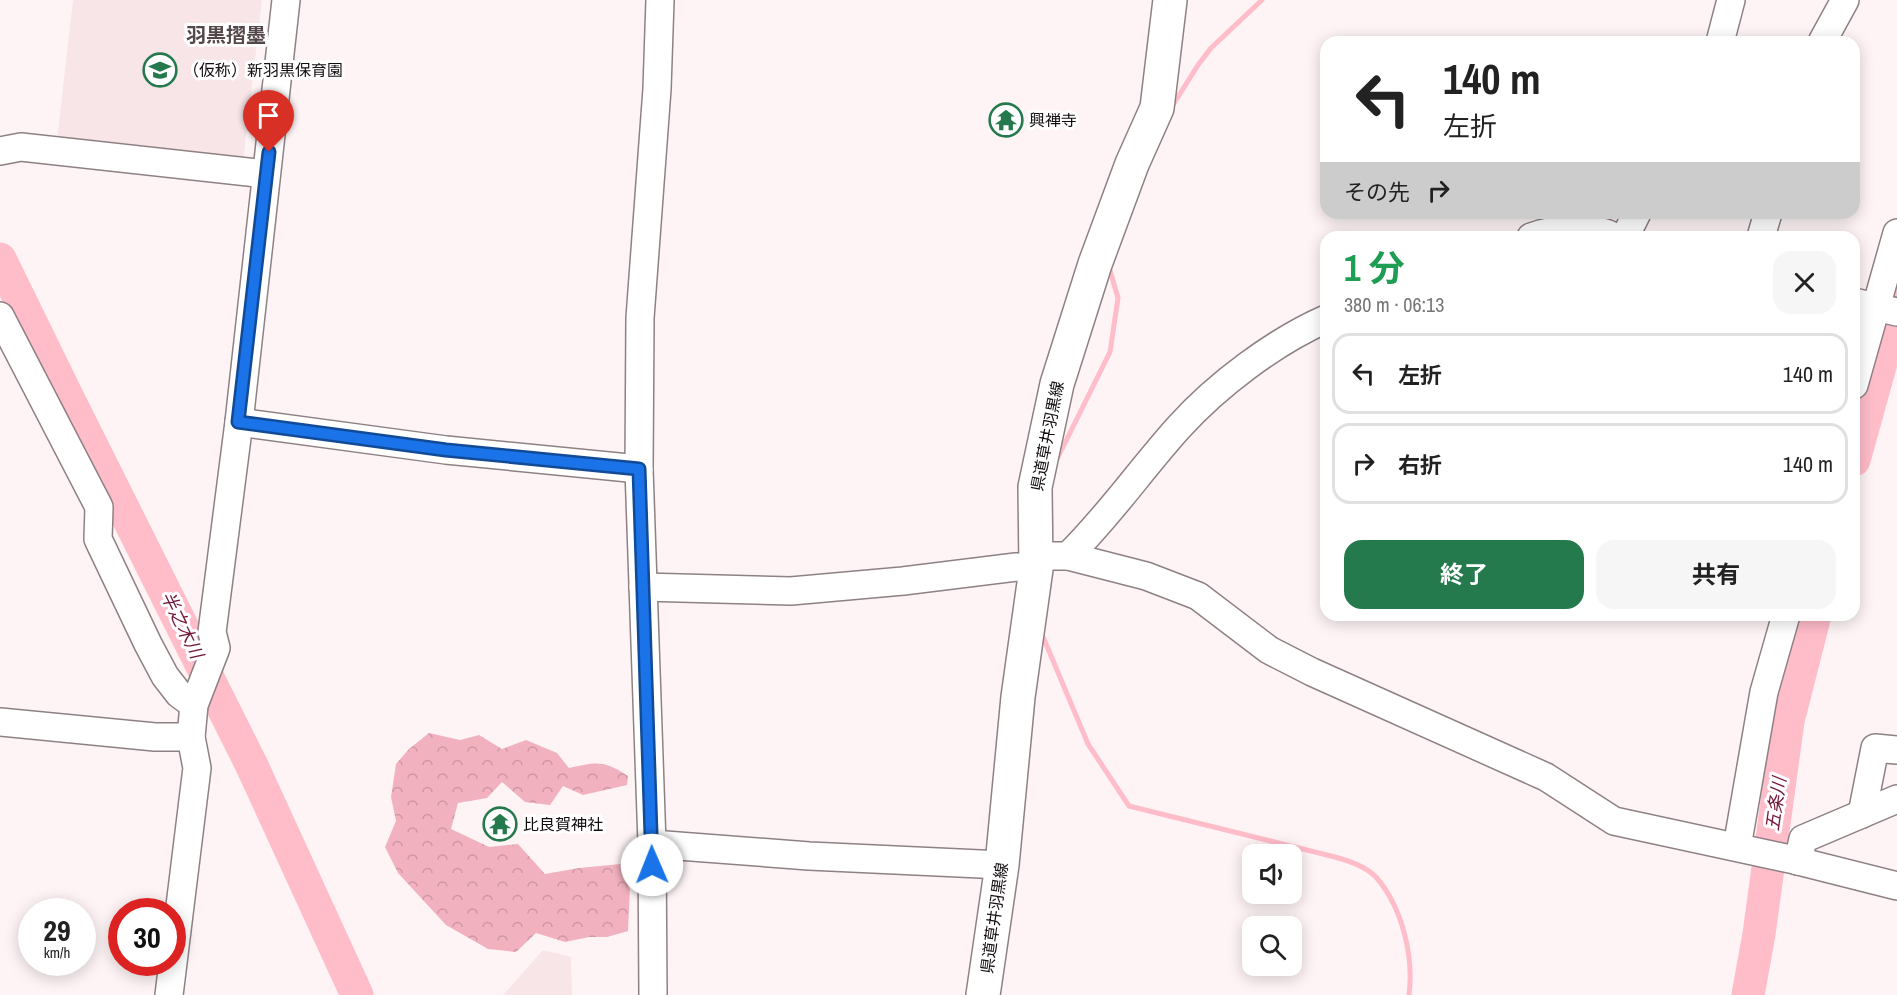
<!DOCTYPE html>
<html lang="ja">
<meta charset="utf-8">
<style>
:root{--surface:#fff;--page:#f6f6f6;--text:#222;--muted:#767676;--line:#e0e0e0;--accent:#257a4d}
body{margin:0;font-family:"Archivo Narrow","Noto Sans JP",sans-serif;background:var(--page);color:var(--text);height:100vh;display:flex;flex-direction:column;font-size:22px;white-space:nowrap}
*{box-sizing:border-box;margin:0}
p{font-size:20px;color:var(--muted)}
.icon{flex:none;width:33px;height:33px;fill:none;stroke:currentColor;stroke-width:2;stroke-linecap:round;stroke-linejoin:round}
.map{position:relative;flex:1;overflow:hidden}
.sheet{position:absolute;left:1320px;top:231px;width:540px;height:390px;display:flex;flex-direction:column;background:var(--surface);border-radius:18px;box-shadow:0 3px 15px #0003}
.sheet>*{flex:none}
.banner{position:absolute;left:1320px;top:36px;width:540px;height:183px;border-radius:18px;box-shadow:0 3px 15px #0003;background:#fff;color:var(--text);overflow:hidden}
.controls{position:absolute;left:1242px;top:844px;display:grid;gap:12px}
.controls a{display:grid;place-items:center;width:60px;height:60px;border-radius:12px;background:var(--surface);box-shadow:0 3px 15px #0003;font-size:30px}
.speed{position:absolute;left:18px;top:898px;display:flex;gap:12px;font-size:30px;font-weight:700;text-align:center}
.speed>*{display:grid;place-content:center;width:78px;height:78px;border-radius:50%;background:var(--surface);box-shadow:0 3px 15px #0003;line-height:1}
.speed small{font-size:15px;font-weight:400}
.speed .limit{border:9px solid #d22;background:#fff;color:#111}
.pin{position:absolute;display:grid;place-items:center;width:51px;height:51px;color:#fff;margin:-62px -26px;border-radius:50% 50% 50% 0;rotate:-45deg;box-shadow:0 0 6px #0007}
.pin .icon{rotate:45deg}
.me{position:absolute;width:66px;margin:-33px;rotate:359deg;stroke-linejoin:round;filter:drop-shadow(0 0 4px #0008)}
.turn{display:flex;align-items:center;gap:21px;height:126px;padding:0 24px;font-size:27px}
.turn .icon{width:78px;height:78px;stroke-width:2.5}
.turn b{display:block;font-size:42px;line-height:51px}
.then{display:flex;align-items:center;height:57px;padding:0 24px;background:#0003;gap:12px;font-size:22px}
.round{display:grid;place-items:center;flex:none;width:63px;height:63px;border-radius:18px;background:var(--page)}
.headline{display:flex;align-items:center;justify-content:space-between;height:102px;padding:0 24px}
h1{font-size:36px;font-weight:700;line-height:45px;color:#1e9e55}
.button{display:flex;gap:12px;margin-top:auto;padding:12px 24px}
.button a{flex:1;height:69px;border-radius:18px;background:var(--accent);color:#fff;font-size:24px;font-weight:700;line-height:69px;text-align:center}
.button a+a{background:var(--page);color:var(--text)}
ul{padding:0;list-style:none}
li{display:flex;align-items:center;gap:18px;height:81px;margin:0 12px 9px;padding:0 12px;border:3px solid var(--line);border-radius:18px}
li div{flex:1}
li b{display:block;font-size:22px}
li em{font-style:normal}
.map>svg:first-child{display:block}
.built{fill:#f8e5e8}
.forest{fill:url(#forest-crowns)}
.lines{fill:none;stroke-linecap:round;stroke-linejoin:round}
.stream{stroke:#ffbcc9;stroke-width:5}
.river{stroke:#ffbcc9;stroke-width:33}
.minor-casing{stroke:#8f8183;stroke-width:30}
.major-casing{stroke:#8f8183;stroke-width:36}
.minor{stroke:#fff;stroke-width:27}
.major{stroke:#fff;stroke-width:33}
.route-casing{stroke:#114b97;stroke-width:15}
.route{stroke:#1a73e8;stroke-width:10}
.labels{text-anchor:middle;stroke-width:6;stroke-linejoin:round;paint-order:stroke}
.poi-label{font-size:16px;fill:#120d0e;stroke:#fff;text-anchor:start}
.street-label{font-size:16px;fill:#120d0e;stroke:#fff}
.water-label{font-size:18px;font-style:italic;fill:#721536;stroke:#fff}
.quarter-label{font-size:20px;font-weight:bold;fill:#54474a;stroke:#fff}
</style>
<div class="map">
<svg width="1897" height="995" viewBox="0 0 1897 995">
<defs>
<pattern id="forest-crowns" width="20" height="18" patternUnits="userSpaceOnUse" patternTransform="scale(1.5)"><rect width="20" height="18" fill="#f2b1be"/><path d="M2 6a3 3 0 1 1 6 0M12 15a3 3 0 1 1 6 0" fill="none" stroke="#ce97a2"/></pattern>
</defs>
<rect width="100%" height="100%" fill="#fef4f6"/>
<g class="built">
<path d="M 73,0 L 262,0 L 243,162 L 57,141 Z"/>
<path d="M 543,950 L 571,957 L 572,995 L 503,995 Z"/>
</g>
<path class="forest" d="M 429,733 L 460,740 L 479,735 L 502,749 L 526,740 L 557,753 L 569,768 C 597,762 603,760 628,776 L 627,785 L 583,795 L 563,786 L 550,805 L 525,802 L 502,782 L 487,798 L 458,803 L 451,829 L 489,847 L 518,844 L 545,874 L 579,868 L 631,863 L 628,931 L 607,937 L 589,937 L 565,942 L 536,933 L 516,952 L 488,949 L 446,925 L 398,873 L 385,847 L 396,821 L 391,797 L 396,764 L 409,749 Z"/>
<g class="lines">
<g class="stream">
<path d="M 1171,108 L 1198,65 L 1211,48 L 1262,0"/>
<path d="M 1057,459 L 1110,352 L 1118,298 L 1109,267"/>
<path d="M 1041,632 L 1088,744 L 1129,806 L 1335,857 C 1349,861 1365,866 1376,877 C 1402,907 1414,956 1409,995"/>
</g>
<g class="river">
<path d="M 0,259 L 68,398 L 252,766 L 357,995"/>
<path d="M 1854,460 L 1897,305"/>
<path d="M 1748,995 L 1759,934 L 1788,721 L 1815,615"/>
</g>
<g class="minor-casing">
<g id="minor">
<path d="M 1720,42 L 1731,0"/>
<path d="M 1822,42 L 1845,0"/>
<path d="M 0,151 L 21,147 L 266,174"/>
<path d="M 1531,237 C 1556,228 1591,224 1615,237"/>
<path d="M 1625,237 L 1637,213"/>
<path d="M 1761,237 L 1768,213"/>
<path d="M 1854,302 L 1897,312"/>
<path d="M 0,316 L 99,507 L 98,539 L 148,644 L 165,676 L 179,694 L 194,705"/>
<path d="M 1854,385 L 1897,233"/>
<path d="M 239,422 L 446,450 L 639,469"/>
<path d="M 1035,556 L 1068,556 L 1146,576 L 1198,596 L 1269,650 L 1312,672 L 1546,777 L 1614,821 L 1790,859 L 1897,886"/>
<path d="M 1068,556 C 1109,516 1141,469 1179,427 C 1217,385 1274,342 1326,319"/>
<path d="M 643,587 L 791,591 L 903,581 L 1016,567 L 1036,569"/>
<path d="M 0,722 L 155,737 L 191,737"/>
<path d="M 1862,814 L 1875,748 L 1897,750"/>
<path d="M 652,844 L 809,856 L 1002,865"/>
<path d="M 1737,847 L 1764,692 L 1786,615"/>
<path d="M 1798,861 L 1803,839 L 1897,799"/>
<path d="M 169,995 L 197,768 L 191,737 L 194,705 L 216,648 L 212,632 L 239,422 L 286,0"/>
<path d="M 653,995 L 652,844 L 639,469 L 640,318 L 657,89 L 660,0"/>
</g>
</g>
<g class="major-casing">
<path id="major" d="M 983,995 L 1002,865 L 1018,697 L 1036,569 L 1035,487 L 1057,384 L 1095,264 L 1132,164 L 1157,108 L 1170,0"/>
</g>
<use href="#minor" class="minor"/>
<use href="#major" class="major"/>
</g>
<g class="lines">
<g class="route-casing">
<path id="route" d="M 269,152 L 238,422 L 446,450 L 639,469 L 652,865"/>
</g>
<use href="#route" class="route"/>
</g>
<defs>
<g id="school-ring" transform="scale(1.725)"><circle r="9.5" fill="#fff" stroke="#257a4d" stroke-width="1.5"/><path d="M0-5L7-2L0 1L-7-2ZM-4 1L0 2.5L4 1V4Q0 6-4 4Z" fill="#257a4d"/></g>
<g id="temple-ring" transform="scale(1.725)"><circle r="9.5" fill="#fff" stroke="#257a4d" stroke-width="1.5"/><path d="M0-6L5-2H3V0L6.5 2.5H4V6H1.5V3h-3V6H-4V2.5H-6.5L-3 0V-2H-5Z" fill="#257a4d"/></g>
</defs>
<g fill-rule="evenodd">
<use href="#school-ring" x="160" y="70"/>
<use href="#temple-ring" x="1006" y="120"/>
<use href="#temple-ring" x="500" y="824"/>
</g>
<g class="labels">
<g class="poi-label">
<text x="183" y="76">（仮称）新羽黒保育園</text>
<text x="1029" y="126">興禅寺</text>
<text x="523" y="830">比良賀神社</text>
</g>
<g class="street-label">
<text transform="translate(1047 436) rotate(-79)" y="6">県道草井羽黒線</text>
<text transform="translate(994 918) rotate(-82)" y="6">県道草井羽黒線</text>
</g>
<g class="water-label">
<text transform="translate(182 625) rotate(64)" y="6">半之木川</text>
<text transform="translate(1776 804) rotate(-82)" y="6">五条川</text>
</g>
<g class="quarter-label">
<text x="226" y="42">羽黒摺墨</text>
</g>
</g>
</svg>
<div class="controls">
<a><svg class="icon" aria-label="sound" viewBox="0 0 24 24"><path d="M4 9h4l5-4v14l-5-4H4zM17 9q2 3 0 6"/></svg></a>
<a><svg class="icon" aria-label="search" viewBox="0 0 24 24"><circle cx="10" cy="10" r="6"/><path d="M15 15l6 6"/></svg></a>
</div>
<div class="speed"><div>29<small>km/h</small></div><div class="limit">30</div></div>
<div class="pin" style="left:269px;top:152px;background:#d93025"><svg class="icon" aria-label="arrive" viewBox="0 0 24 24"><path d="M6 21V4h12l-3 4 3 4H6"/></svg></div>
<svg class="me" style="left:652px;top:865px" viewBox="-20 -20 40 40"><circle r="19" fill="#fff"/><path d="M0-13L10 11 0 6-10 11z" fill="#1a73e8"/></svg>
<div class="banner">
<div class="turn"><svg class="icon" aria-label="left" viewBox="0 0 24 24"><path d="M17 20v-9H6M10 6l-5 5 5 5"/></svg><div><b>140 m</b>左折</div></div>
<div class="then">その先<svg class="icon" aria-label="right" viewBox="0 0 24 24"><path d="M7 20v-9h11M14 6l5 5-5 5"/></svg></div>
</div>
<section class="sheet">
<div class="headline"><div><h1>1 分</h1><p>380 m · 06:13</p></div><a class="round"><svg class="icon" aria-label="close" viewBox="0 0 24 24"><path d="M6 6l12 12M18 6L6 18"/></svg></a></div>
<ul>
<li><svg class="icon" aria-label="left" viewBox="0 0 24 24"><path d="M17 20v-9H6M10 6l-5 5 5 5"/></svg><div><b>左折</b></div><em>140 m</em></li>
<li><svg class="icon" aria-label="right" viewBox="0 0 24 24"><path d="M7 20v-9h11M14 6l5 5-5 5"/></svg><div><b>右折</b></div><em>140 m</em></li>
</ul>
<div class="button"><a>終了</a><a>共有</a></div>
</section>
</div>
